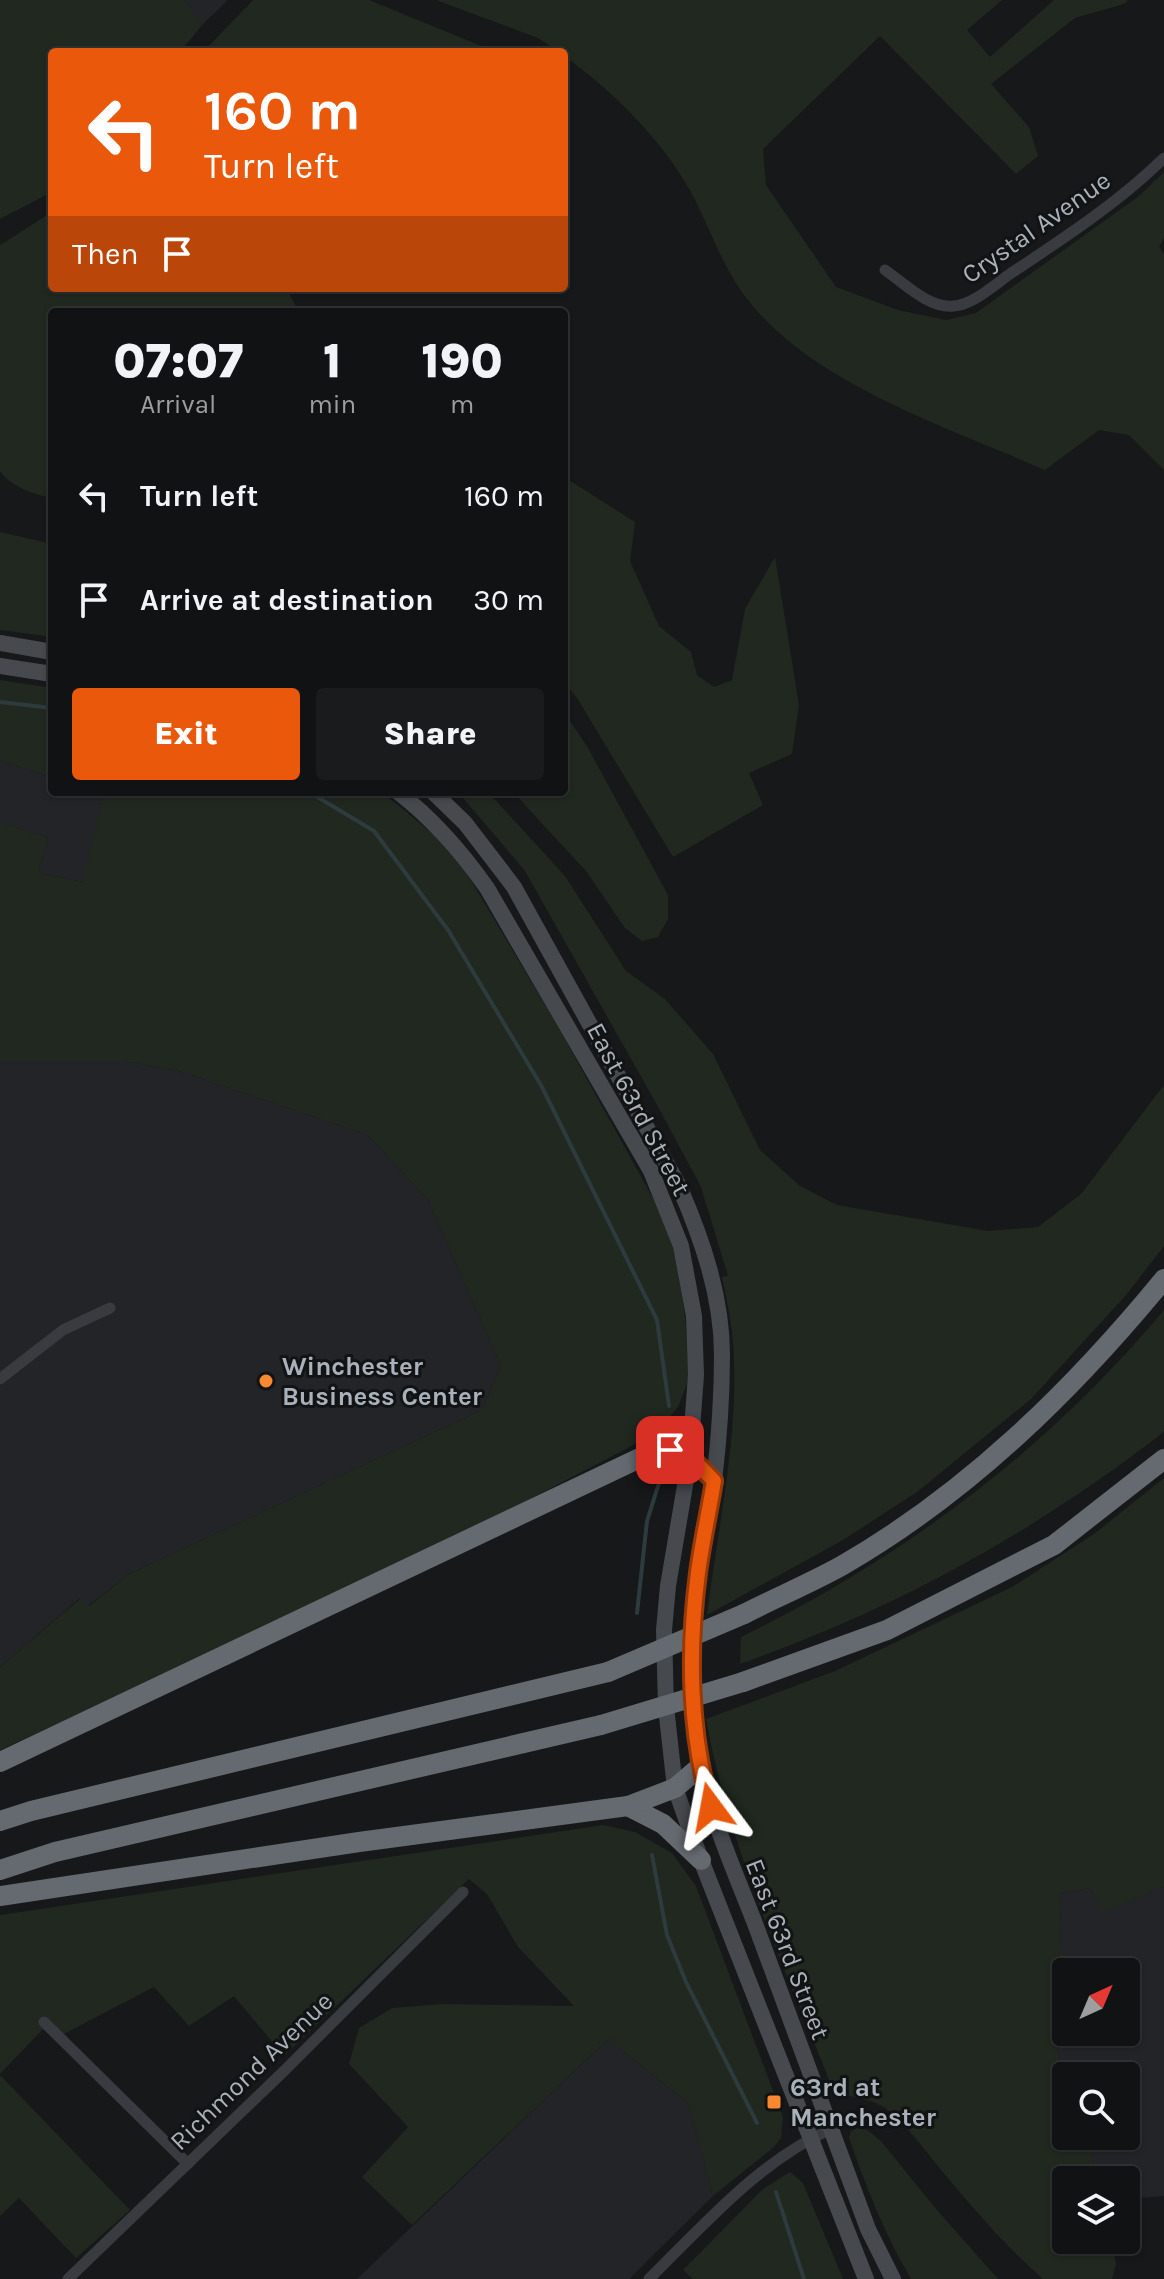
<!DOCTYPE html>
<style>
:root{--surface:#111214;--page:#1a1b1d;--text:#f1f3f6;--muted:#9c9ea0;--line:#303234;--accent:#ea580c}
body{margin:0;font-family:Karla,sans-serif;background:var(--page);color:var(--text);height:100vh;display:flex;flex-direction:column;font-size:30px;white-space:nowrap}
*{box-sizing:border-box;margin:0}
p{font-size:26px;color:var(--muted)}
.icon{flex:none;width:44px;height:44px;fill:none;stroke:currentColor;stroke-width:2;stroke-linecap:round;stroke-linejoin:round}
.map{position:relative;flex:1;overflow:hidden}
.details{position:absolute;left:48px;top:308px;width:520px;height:488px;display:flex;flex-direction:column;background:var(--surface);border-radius:8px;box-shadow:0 2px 6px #0004,0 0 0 2px var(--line)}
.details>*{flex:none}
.top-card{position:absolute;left:48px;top:48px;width:520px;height:244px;border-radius:8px;box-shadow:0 2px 6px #0004,0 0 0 2px var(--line);background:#ea580c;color:#fff;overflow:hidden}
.needle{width:52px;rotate:44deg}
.controls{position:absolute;left:1052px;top:1958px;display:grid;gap:16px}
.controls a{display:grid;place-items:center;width:88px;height:88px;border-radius:8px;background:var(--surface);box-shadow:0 2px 6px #0004,0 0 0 2px var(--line);font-size:40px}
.pin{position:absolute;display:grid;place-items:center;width:68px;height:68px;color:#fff;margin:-34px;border-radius:16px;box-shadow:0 4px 12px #0006}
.me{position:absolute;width:88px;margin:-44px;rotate:347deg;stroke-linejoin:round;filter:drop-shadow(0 0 6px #0008)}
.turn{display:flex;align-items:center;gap:28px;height:168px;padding:0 24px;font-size:36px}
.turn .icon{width:104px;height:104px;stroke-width:2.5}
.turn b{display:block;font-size:56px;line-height:68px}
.then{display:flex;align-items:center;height:76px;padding:0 24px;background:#0003;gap:16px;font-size:30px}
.eta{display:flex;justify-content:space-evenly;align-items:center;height:136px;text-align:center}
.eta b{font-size:48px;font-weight:800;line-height:56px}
.button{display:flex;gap:16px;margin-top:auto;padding:16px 24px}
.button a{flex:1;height:92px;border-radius:8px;background:var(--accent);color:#fff;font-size:32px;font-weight:800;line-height:92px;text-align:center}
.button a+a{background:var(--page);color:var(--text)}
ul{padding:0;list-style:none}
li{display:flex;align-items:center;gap:24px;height:104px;padding:0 24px}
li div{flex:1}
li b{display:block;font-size:30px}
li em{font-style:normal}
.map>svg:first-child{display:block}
.built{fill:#232427}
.green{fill:#20281f}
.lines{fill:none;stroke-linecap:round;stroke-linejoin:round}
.stream{stroke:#2d3b3f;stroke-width:4}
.street{stroke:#383b3f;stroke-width:11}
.secondary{stroke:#464a4f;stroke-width:16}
.highway{stroke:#646a70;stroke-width:20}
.highway-bridge{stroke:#646a70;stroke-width:20}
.route-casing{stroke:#983908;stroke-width:20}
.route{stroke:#ea580c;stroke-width:14}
.poi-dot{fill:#f98830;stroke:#121315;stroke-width:3}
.labels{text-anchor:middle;stroke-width:6;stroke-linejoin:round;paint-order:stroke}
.street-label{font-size:26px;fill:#a9b2ba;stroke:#121315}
.poi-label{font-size:26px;font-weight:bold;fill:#a9b2ba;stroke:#121315;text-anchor:start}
</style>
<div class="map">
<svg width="1164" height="2279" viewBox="0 0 1164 2279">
<rect width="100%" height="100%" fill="#17181a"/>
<g class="built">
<path d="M 185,0 L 228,0 L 202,25 Z"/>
<path d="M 0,760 L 52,778 L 52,792 L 90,792 L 103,797 L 84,882 L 38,873 L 48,838 L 0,822 Z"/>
<path d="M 0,1061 L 124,1061 L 179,1071 L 368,1135 L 428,1200 L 501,1366 L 482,1410 L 129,1574 L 88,1606 L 80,1598 L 0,1667 Z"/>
<path d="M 1164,1886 L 1164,2196 L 1126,2199 L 1126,2180 L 1099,2180 L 1085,2136 L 1126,2136 L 1126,2076 L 1066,2076 L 1066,2079 L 1057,2051 L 1066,2026 L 1066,2032 L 1126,2032 L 1126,1972 L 1072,1972 L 1061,1948 L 1060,1893 L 1091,1888 L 1103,1912 Z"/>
<path d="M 608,2039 L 689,2104 L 713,2196 L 629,2279 L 357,2279 Z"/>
</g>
<g class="green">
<path d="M 0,0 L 185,0 L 202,25 L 180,52 L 52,52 L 52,192 L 0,219 Z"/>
<path d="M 253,0 L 369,0 L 496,52 L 203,52 Z"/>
<path d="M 436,0 L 1002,0 L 967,30 L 990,57 L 1054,0 L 1128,0 L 1124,4 L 1075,18 L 991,84 L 1029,127 L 1038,156 L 1016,174 L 880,36 L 763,149 L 766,185 L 836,287 L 898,310 L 946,320 L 976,313 L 1139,196 L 1164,172 L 1164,238 L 1159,247 L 1164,254 L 1164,470 L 1129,435 L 1099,430 L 1045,470 C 949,428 813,384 748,300 C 720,265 708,220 685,182 C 657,135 608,87 564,56 L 564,52 L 559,52 L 538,38 Z"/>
<path d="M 52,212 L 52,288 L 286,288 L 299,312 L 52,312 L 52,498 C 33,494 11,487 0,471 L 0,245 Z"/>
<path d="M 564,477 L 635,522 L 630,561 L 659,626 L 691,652 L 697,675 L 714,687 L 732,680 L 745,609 L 775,557 L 799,705 L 792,754 L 749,773 L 763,805 L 673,857 L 577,698 L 564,682 Z"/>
<path d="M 0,532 L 52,544 L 52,637 L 0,630 Z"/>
<path d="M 0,680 L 52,688 L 52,778 L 0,760 Z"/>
<path d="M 564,712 L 588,748 L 668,895 L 668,919 L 658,937 L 642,941 L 625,928 L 586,871 L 513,792 L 564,792 Z"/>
<path d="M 90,792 L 382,792 L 434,835 L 466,872 L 556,1023 L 655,1202 L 676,1255 L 685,1316 L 689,1379 L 678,1407 L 656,1432 L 624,1450 L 526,1501 L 216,1651 L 0,1750 L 0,1667 L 81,1598 L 89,1606 L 129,1574 L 482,1410 L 501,1366 L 428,1200 L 368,1135 L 179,1071 L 124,1061 L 0,1061 L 0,822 L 48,838 L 38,873 L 83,882 L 103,797 Z"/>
<path d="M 458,792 L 488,792 L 565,876 L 626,971 L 665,999 L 713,1054 L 760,1150 L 800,1186 L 837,1205 L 988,1231 L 1038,1227 L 1081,1194 L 1164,1085 L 1164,1246 L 1127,1294 L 1031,1399 L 917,1492 L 843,1540 L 707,1615 C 717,1534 737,1444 734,1363 C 734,1334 728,1306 722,1277 L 728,1276 L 701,1187 L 657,1105 L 525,871 Z"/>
<path d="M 1164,1310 L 1164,1431 L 1160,1435 C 1028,1536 897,1608 740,1664 L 741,1637 C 903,1558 1048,1449 1164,1310 Z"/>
<path d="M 1164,1478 L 1164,1886 L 1102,1913 L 1091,1888 L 1060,1893 L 1061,1947 L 1072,1972 L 1066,1972 L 1066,2026 L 1057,2051 L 1066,2079 L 1066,2136 L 1085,2136 L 1099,2180 L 1066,2180 L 1066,2240 L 1112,2240 L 1116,2264 L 1112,2279 L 1043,2279 C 1005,2246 973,2208 941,2170 C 925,2150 908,2127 888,2110 C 871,2096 849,2101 832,2087 C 784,1967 729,1847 706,1719 L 835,1671 L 1012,1587 L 1094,1534 Z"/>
<path d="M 603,1825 L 635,1832 L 672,1853 L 696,1886 L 783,2117 L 781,2138 L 774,2147 L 713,2196 L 689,2104 L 608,2039 L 412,2225 L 362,2177 L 408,2127 L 349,2064 L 359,2028 L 392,2008 L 441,2004 L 574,2006 L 518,1947 L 487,1894 L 469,1879 L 284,2056 L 234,1996 L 189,2026 L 154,1987 L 58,2037 L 47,2025 L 0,2074 L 0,1915 Z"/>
<path d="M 0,2075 L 130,2210 L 76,2258 L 19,2198 L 0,2216 Z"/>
<path d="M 858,2128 L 867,2130 L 880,2140 L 937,2210 L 998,2279 L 911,2279 C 885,2235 866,2187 849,2138 L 851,2131 Z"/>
<path d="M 790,2172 L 803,2183 L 843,2279 L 693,2279 L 683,2270 L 763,2189 Z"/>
</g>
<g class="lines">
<g class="stream">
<path d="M 0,702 L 52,708"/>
<path d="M 309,792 L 374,831 L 448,930 L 542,1087 L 657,1320 L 669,1406"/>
<path d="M 637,1613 L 647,1521 L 659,1483"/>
<path d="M 652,1855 L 667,1935 L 686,1982 L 757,2123"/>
<path d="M 776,2192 L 804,2279"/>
</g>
<g class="street">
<path d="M 885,270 C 904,283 929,309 954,306 C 973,304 992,287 1007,276 C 1061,240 1117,204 1164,158"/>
<path d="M 0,1379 L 63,1330 L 110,1308"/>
<path d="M 44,2022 L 188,2164"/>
<path d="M 68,2279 L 284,2071 L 463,1892"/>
<path d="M 649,2279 C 704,2225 759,2161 831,2129"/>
</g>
<g class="secondary">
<path d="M 0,643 L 52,652"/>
<path d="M 0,666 L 52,674"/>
<path d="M 398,792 C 434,820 461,851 487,888 L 651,1171 L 681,1246 L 694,1316 L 696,1375 L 690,1456 L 668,1586 L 664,1630 L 666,1707 L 675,1788 L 701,1860 L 866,2279"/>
<path d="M 433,792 L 465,823 L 514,887 L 679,1186 C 702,1239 722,1296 722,1355 C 722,1396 719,1440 714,1481 C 711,1513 701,1545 698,1577 C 692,1628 691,1682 696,1733 C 703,1805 732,1863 757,1929 C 794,2029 831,2129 868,2229 L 893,2279"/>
</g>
<g class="highway">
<path d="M 744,1614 C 777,1597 811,1583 843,1565 C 969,1492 1072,1391 1164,1279"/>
<path d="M 743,1682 L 887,1630 L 1054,1545 L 1164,1459"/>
<path d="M 0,1762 L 646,1455 C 683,1448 689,1456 714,1481"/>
<path d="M 628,1806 L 663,1824 L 701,1860"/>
<path d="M 0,1821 L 31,1811 L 608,1672"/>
<path d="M 0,1870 L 55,1852 L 601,1725"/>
<path d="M 0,1896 L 359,1842 L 628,1806 L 675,1788 L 701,1766"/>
</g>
<g class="highway-bridge">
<path d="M 608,1672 L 744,1614"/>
<path d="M 601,1725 L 743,1682"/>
</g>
</g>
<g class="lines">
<g class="route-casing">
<path id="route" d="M 670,1450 L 690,1456 L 714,1481 C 709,1512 702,1542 698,1573 C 688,1649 689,1734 711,1807"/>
</g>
<use href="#route" class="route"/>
</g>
<g class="poi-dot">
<circle cx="266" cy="1381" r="8"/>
<rect x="766" y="2094" width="16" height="16" rx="4"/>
</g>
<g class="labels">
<g class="street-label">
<text transform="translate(1036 227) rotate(-35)" y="9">Crystal Avenue</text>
<text transform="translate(639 1109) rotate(62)" y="9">East 63rd Street</text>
<text transform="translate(788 1949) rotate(69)" y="9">East 63rd Street</text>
<text transform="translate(251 2071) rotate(-44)" y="9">Richmond Avenue</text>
</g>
<g class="poi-label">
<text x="282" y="1375">Winchester<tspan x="282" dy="30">Business Center</tspan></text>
<text x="790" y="2096">63rd at<tspan x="790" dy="30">Manchester</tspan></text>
</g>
</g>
</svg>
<div class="controls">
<a><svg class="needle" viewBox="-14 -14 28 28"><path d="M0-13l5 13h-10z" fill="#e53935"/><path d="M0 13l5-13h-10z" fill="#9c9ea0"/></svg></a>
<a><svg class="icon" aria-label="search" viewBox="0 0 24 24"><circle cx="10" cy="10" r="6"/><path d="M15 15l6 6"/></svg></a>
<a><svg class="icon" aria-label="layers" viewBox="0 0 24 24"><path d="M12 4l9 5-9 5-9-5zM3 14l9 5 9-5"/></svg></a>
</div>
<div class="pin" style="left:670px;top:1450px;background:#d93025"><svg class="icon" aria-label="arrive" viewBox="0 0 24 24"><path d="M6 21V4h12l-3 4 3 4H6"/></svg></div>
<svg class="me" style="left:711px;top:1807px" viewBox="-20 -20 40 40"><path d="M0-17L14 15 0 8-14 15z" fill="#ea580c" stroke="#fff" stroke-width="4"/></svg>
<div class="top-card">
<div class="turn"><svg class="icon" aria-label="left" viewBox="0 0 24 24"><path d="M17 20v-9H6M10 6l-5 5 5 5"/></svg><div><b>160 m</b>Turn left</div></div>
<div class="then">Then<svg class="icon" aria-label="arrive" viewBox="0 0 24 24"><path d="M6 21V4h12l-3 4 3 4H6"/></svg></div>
</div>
<section class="details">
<div class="eta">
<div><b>07:07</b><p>Arrival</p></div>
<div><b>1</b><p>min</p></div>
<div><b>190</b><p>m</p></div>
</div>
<ul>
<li><svg class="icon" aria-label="left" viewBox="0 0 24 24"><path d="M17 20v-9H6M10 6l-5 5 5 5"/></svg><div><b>Turn left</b></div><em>160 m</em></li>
<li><svg class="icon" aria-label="arrive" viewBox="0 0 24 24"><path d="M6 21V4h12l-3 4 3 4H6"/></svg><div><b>Arrive at destination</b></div><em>30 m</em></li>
</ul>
<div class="button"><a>Exit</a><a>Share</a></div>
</section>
</div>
